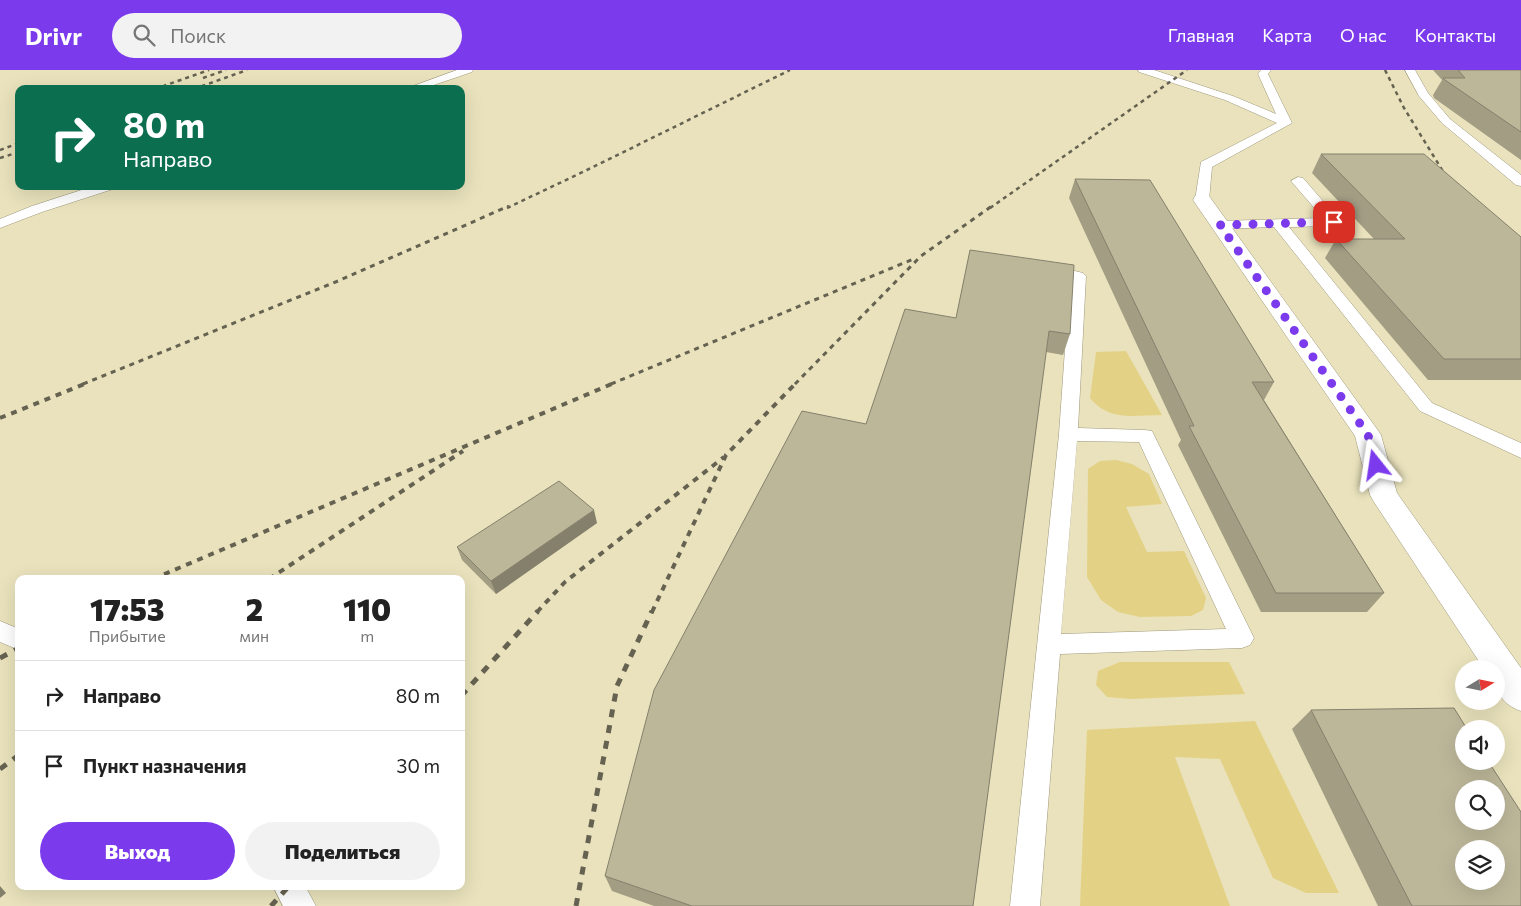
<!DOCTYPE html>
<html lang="ru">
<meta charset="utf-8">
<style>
:root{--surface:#fff;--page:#f2f2f2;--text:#222;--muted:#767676;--line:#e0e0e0;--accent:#7c3aed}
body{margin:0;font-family:Commissioner,sans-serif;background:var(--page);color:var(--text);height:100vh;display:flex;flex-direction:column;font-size:19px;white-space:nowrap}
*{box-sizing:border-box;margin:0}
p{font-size:16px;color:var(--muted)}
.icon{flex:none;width:28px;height:28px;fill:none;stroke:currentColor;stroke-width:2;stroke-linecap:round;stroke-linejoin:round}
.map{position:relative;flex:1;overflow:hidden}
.side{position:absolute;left:15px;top:505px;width:450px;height:315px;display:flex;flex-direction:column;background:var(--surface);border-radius:10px;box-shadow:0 5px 20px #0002}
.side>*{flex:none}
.guide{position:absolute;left:15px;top:15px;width:450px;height:105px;border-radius:10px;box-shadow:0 5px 20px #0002;background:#0b6e4f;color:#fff;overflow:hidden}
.needle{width:32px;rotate:80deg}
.fabs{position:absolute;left:1455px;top:590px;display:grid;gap:10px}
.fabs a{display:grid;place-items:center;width:50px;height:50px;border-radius:50%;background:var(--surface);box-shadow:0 5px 20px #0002;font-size:25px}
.pin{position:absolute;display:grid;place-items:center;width:42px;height:42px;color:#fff;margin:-21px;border-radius:10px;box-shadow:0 2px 8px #0006}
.me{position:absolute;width:55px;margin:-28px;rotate:345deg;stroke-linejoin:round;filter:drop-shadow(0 0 4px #0008)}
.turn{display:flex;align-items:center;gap:18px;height:105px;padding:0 25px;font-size:22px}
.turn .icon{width:65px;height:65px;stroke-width:2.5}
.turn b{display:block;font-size:35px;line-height:42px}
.eta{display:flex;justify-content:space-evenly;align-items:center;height:85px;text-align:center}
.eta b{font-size:30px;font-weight:800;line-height:35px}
.cta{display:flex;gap:10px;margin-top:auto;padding:10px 25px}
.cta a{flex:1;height:58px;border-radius:30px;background:var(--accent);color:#fff;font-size:20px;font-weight:800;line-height:58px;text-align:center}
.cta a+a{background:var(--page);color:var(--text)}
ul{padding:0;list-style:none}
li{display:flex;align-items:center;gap:15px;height:70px;padding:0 25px;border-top:1px solid var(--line)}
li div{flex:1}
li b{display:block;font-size:19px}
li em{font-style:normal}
header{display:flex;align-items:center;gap:30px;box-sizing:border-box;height:70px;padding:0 25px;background:var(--accent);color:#fff}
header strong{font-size:24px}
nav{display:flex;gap:28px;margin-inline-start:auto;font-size:18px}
.search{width:350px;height:45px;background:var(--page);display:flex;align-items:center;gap:12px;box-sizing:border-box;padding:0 18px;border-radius:28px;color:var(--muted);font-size:19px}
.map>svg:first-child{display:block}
.built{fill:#e9e2bc;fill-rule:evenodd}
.green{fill:#e3d285}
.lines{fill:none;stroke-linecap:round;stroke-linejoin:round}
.service-casing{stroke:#9e987c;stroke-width:1}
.minor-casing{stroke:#9e987c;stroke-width:1}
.service{fill:#fff;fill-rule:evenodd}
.minor{fill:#fff;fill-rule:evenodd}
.rail-far3{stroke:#666251;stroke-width:2.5;stroke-dasharray:4 4;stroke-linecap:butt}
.rail-far2{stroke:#666251;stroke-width:3;stroke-dasharray:5 5;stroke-linecap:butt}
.rail-far1{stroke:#666251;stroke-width:4;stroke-dasharray:6 6;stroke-linecap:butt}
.rail{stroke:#666251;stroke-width:5;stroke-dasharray:8 8;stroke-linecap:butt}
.wall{fill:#a39d84}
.shaded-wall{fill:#84806c}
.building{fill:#bdb79a;stroke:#84806c;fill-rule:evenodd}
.route{stroke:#7c3aed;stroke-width:9;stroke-dasharray:0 16.2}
</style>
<header>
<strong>Drivr</strong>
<div class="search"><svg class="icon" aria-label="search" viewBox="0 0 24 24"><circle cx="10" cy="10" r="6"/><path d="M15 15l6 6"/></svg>Поиск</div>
<nav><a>Главная</a><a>Карта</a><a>О нас</a><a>Контакты</a></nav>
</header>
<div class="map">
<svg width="1521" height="836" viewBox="0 0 1521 836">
<rect width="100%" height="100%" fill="#f2ecce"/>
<path class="built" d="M 0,0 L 1521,0 L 1521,836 L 0,836 ZM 19,19 L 461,19 L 461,116 L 19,116 ZM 19,509 L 461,509 L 461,816 L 19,816 ZM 1464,599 L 1496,599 L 1496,631 L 1464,631 ZM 1464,659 L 1496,659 L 1496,691 L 1464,691 ZM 1464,719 L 1496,719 L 1496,751 L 1464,751 ZM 1464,779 L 1496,779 L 1496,811 L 1464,811 Z"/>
<g class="green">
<path d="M 1126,281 L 1162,345 C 1133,345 1110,352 1090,328 L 1096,282 Z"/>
<path d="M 1116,390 L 1132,394 L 1149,404 L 1162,434 L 1126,437 L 1147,482 L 1184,481 L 1206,528 L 1203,540 L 1191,546 L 1140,547 L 1118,542 L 1101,530 L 1087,507 L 1088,399 L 1100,391 Z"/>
<path d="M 1120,592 L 1229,592 L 1245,624 L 1131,629 L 1107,627 L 1096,615 L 1098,601 Z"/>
<path d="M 1255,651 L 1339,823 L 1306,823 L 1273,808 L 1220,689 L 1175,687 L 1230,836 L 1080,836 L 1087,660 Z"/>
</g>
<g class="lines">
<g class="service-casing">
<g id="service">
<path d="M 457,0 L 473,0 L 472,2 L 422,19 L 405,19 Z"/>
<path d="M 1138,0 L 1154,0 L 1233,26 L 1276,44 L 1258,4 L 1261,0 L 1271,0 L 1268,4 L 1292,53 L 1212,97 L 1209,130 L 1207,133 L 1197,133 L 1195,130 L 1201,92 L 1277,53 L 1225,30 L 1139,2 Z"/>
<path d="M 1405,0 L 1415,0 L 1428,23 L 1450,49 L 1521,105 L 1521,116 L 1516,115 L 1442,53 L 1419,26 Z"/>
<path d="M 1298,107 L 1303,108 L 1341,152 L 1334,156 L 1289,157 L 1432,333 L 1521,373 L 1521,388 L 1420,341 L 1274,157 L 1220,159 L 1215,158 L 1213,155 L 1215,152 L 1220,151 L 1323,148 L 1291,111 Z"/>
<path d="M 94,116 L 114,116 L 113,119 L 42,142 L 0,158 L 0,149 L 32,136 Z"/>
<path d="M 1046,194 L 1083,203 L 1086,206 L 1078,358 L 1145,360 L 1152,361 L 1254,568 L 1250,575 L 1242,578 L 1060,584 L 1040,836 L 1010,836 L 1059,364 L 1070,209 L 1041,202 L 1038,199 L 1041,196 ZM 1077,371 L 1139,372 L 1226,559 L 1061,564 Z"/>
<path d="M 0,551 L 19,559 L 19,580 L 0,572 Z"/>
<path d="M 273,816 L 305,816 L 316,836 L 283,836 Z"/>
</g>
</g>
<g class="minor-casing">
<path id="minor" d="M 1202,124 L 1209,126 L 1377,359 L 1381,365 L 1397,423 L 1521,598 L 1521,641 C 1499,633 1496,620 1496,599 L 1484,599 L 1374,432 L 1370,425 L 1355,366 L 1193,130 L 1195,126 Z"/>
</g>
<use href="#service" class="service"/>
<use href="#minor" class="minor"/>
<g class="rail-far3">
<path d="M 1385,0 L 1404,38 L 1444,103 L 1452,111"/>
<path d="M 203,8 L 226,0"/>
<path d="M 155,19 L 209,0"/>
<path d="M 194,19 L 247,0"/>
<path d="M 0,80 L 19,73"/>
<path d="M 0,88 L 19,82"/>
<path d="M 507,138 L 587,100 L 790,0"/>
<path d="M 990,138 L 1187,0"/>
</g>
<g class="rail-far2">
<path d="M 83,314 L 338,211 L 509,136"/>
<path d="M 611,314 L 916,188"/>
<path d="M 795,314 L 921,186 L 992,136"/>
</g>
<g class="rail-far1">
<path d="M 0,348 L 87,313"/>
<path d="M 153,509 L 614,313"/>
<path d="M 269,509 L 463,381"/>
<path d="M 537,542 L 565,512 L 724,387"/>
<path d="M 652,542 L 726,385 L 796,313"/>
</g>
<g class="rail">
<path d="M 0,588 L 19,578"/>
<path d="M 461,626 L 538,541"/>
<path d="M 0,699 L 19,685"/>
<path d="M 271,836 L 289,816"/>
<path d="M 576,836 L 617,616 L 652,541"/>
</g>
</g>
<g class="wall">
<path d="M 1433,0 L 1521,0 L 1521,90 L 1434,28 L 1433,25 L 1442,10 Z"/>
<path d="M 1321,84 L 1521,167 L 1521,310 L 1428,310 L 1325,188 L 1336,169 L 1374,169 L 1312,103 Z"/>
<path d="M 1075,109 L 1274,312 L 1264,330 L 1384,523 L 1367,542 L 1261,542 L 1178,375 L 1181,370 L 1069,128 Z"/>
<path d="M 970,180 L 1070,264 L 1063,285 L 1046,282 L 973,836 L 654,836 L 612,821 L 605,806 L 866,354 L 956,248 Z"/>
<path d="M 597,453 L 496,524 L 462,490 L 457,477 Z"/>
<path d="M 1311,640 L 1521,836 L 1378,836 L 1292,659 Z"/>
</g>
<g class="shaded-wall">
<path d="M 594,440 L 597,453 L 496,524 L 491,511 Z"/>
<path d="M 0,816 L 6,823 L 0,828 Z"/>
</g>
<g class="building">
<path d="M 1458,0 L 1521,0 L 1521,62 L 1445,10 L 1443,8 L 1465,8 Z"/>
<path d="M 1321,84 L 1424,84 L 1521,167 L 1521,289 L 1444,289 L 1336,169 L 1405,169 Z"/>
<path d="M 1075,109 L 1150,110 L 1274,312 L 1252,312 L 1384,523 L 1276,523 L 1189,356 L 1194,356 Z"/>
<path d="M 970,180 L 1074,195 L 1070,264 L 1049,261 L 973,836 L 692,836 L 605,806 L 654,620 L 802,341 L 866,354 L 905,239 L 956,248 Z"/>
<path d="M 559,411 L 594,440 L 491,511 L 457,477 Z"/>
<path d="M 1454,638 L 1467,659 L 1464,659 L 1464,691 L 1488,691 L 1521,742 L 1521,836 L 1412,836 L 1311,640 ZM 1464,719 L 1496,719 L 1496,751 L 1464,751 ZM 1464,779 L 1496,779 L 1496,811 L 1464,811 Z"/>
</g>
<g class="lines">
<path class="route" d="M 1334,152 L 1220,155 L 1368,365 L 1376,395"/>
</g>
</svg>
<div class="fabs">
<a><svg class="needle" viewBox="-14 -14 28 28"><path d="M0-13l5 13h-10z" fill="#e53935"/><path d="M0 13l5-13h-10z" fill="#767676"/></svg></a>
<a><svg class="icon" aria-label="sound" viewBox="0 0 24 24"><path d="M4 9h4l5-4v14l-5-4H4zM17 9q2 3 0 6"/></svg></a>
<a><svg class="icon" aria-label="search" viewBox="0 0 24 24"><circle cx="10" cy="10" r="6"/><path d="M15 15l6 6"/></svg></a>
<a><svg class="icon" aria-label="layers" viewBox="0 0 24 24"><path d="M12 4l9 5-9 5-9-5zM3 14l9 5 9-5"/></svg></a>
</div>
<div class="pin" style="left:1334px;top:152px;background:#d93025"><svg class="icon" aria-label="arrive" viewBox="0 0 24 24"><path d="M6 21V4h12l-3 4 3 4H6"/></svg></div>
<svg class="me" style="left:1376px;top:395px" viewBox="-20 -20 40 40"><path d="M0-17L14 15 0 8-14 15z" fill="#7c3aed" stroke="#fff" stroke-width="4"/></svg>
<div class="guide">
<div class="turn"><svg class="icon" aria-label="right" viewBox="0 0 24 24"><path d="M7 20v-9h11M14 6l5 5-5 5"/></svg><div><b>80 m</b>Направо</div></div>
</div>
<section class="side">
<div class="eta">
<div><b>17:53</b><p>Прибытие</p></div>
<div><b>2</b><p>мин</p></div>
<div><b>110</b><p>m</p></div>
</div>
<ul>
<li><svg class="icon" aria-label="right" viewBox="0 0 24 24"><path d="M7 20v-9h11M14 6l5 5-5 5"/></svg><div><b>Направо</b></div><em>80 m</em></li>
<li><svg class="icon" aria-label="arrive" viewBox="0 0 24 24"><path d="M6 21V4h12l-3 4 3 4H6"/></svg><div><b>Пункт назначения</b></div><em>30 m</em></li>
</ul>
<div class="cta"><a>Выход</a><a>Поделиться</a></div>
</section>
</div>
